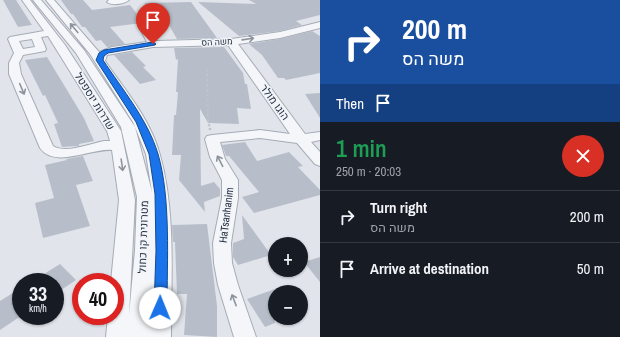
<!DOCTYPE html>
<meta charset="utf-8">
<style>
:root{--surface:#171b24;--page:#242831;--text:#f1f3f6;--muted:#9ea1a6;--line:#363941}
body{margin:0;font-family:"Archivo Narrow",Heebo,sans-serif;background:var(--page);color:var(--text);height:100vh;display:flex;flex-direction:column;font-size:15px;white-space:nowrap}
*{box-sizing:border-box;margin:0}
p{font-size:13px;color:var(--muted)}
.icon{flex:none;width:22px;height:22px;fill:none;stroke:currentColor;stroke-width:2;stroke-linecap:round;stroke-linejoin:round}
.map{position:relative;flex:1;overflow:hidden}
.drawer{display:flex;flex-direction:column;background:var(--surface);width:300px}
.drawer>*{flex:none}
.guide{background:#1a4fa0;color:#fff;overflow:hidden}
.controls{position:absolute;left:268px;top:237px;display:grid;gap:8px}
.controls a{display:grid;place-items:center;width:40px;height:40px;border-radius:50%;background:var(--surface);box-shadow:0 1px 3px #0004;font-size:20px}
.speed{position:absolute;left:12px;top:273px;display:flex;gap:8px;font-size:20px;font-weight:700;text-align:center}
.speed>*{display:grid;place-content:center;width:52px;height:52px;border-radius:50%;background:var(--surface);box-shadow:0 1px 3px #0004;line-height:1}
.speed small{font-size:10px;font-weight:400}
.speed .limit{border:6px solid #d22;background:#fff;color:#111}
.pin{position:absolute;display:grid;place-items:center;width:34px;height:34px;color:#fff;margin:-41px -17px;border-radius:50% 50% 50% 0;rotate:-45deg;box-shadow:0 0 4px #0007}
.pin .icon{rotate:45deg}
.me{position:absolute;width:44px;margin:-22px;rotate:1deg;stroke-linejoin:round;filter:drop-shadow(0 0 3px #0008)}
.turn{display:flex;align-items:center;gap:14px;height:84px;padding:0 16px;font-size:18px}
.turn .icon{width:52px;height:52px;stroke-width:2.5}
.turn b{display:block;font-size:28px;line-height:34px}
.then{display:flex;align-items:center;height:38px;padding:0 16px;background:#0003;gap:8px;font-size:15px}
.round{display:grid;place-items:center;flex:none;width:42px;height:42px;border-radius:21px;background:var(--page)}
.head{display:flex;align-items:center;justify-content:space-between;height:68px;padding:0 16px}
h1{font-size:24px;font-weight:600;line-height:30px;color:#1e9e55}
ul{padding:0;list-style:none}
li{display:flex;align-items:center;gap:12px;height:52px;padding:0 16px;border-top:1px solid var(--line)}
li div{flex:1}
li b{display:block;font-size:15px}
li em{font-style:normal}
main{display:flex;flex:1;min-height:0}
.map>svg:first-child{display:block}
.building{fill:#b8bec9}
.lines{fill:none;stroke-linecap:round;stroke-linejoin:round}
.minor-casing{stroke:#a6acb6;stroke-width:2}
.path-far1{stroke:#bfc3ca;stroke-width:2;stroke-dasharray:2.5 2.5;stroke-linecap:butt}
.path{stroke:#bfc3ca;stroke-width:2.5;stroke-dasharray:3 3;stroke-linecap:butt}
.minor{fill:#f4f6f9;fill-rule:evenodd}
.oneway{stroke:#8e949e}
.route{fill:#1a73e8;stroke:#114b97}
.labels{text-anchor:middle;stroke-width:3;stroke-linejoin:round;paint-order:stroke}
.far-street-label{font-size:9px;fill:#283244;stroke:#f1f4f8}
.street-label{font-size:11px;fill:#283244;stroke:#f1f4f8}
</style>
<main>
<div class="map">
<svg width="320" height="337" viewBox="0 0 320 337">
<rect width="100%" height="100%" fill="#e1e5eb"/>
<g class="building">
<path d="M 3,0 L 16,0 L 32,25 L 18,27 Z"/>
<path d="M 61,0 L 83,0 L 92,10 L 130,5 L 141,19 L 145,3 L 191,2 L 217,38 L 177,39 L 166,20 L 110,27 L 125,44 L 107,47 L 101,40 L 96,41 L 85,27 L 82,27 L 73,14 L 71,14 Z"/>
<path d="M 249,0 L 320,0 L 320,15 L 296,21 L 302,25 L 280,31 L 239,36 L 198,2 L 256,4 Z"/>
<path d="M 312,31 L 320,36 L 320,73 L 286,80 L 284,78 L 278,78 L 262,55 L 249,44 L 280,39 Z"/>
<path d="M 224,47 L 243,73 L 245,84 L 247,84 L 251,109 L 237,108 L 239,124 L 208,123 L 200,109 L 201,186 L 214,182 L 220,189 L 220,196 L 204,202 L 205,212 L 179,180 L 181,155 L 172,155 L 174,115 L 176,115 L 178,92 L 176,92 L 178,59 L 176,60 L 174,48 Z"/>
<path d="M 132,52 L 146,66 L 143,67 L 156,80 L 140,84 L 114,55 Z"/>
<path d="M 47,57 L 84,118 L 94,141 L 79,144 L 79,146 L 77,146 L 62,147 L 54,124 L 58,123 L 45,95 L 43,96 L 25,60 Z"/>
<path d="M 320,93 L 320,118 L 305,94 Z"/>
<path d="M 245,142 L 257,161 L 289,152 L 303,166 L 298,167 L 320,190 L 320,195 L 254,213 L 242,197 L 259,192 L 229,156 L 226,156 L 222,145 Z"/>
<path d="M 83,156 L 93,181 L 76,185 L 90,226 L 43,238 L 35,203 L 54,198 L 45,165 L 67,160 L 66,159 Z"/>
<path d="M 242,215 L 271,255 L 238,265 L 233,257 L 233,243 L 244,239 Z"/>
<path d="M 207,224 L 217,306 L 217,337 L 184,335 L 187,294 L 177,294 L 175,242 L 173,242 L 172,225 Z"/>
<path d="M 320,257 L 320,282 L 304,262 Z"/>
<path d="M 60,264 L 76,280 L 55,294 L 55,282 L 31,282 Z"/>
<path d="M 21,288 L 21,316 L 0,330 L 0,301 Z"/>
<path d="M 275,289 L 275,323 L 265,327 L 247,299 Z"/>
</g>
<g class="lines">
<g class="minor-casing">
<g id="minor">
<path d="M 22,0 L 30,0 L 65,45 L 121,131 L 135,200 L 129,316 L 135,250 L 137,197 L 121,127 L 76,53 L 33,0 L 41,0 L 84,50 L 135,127 L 152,192 L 146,154 L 133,122 L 90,54 L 46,0 L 54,0 L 99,52 L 112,47 L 147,42 L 139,27 L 144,24 L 147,25 L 156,41 L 231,39 L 280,32 L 320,22 L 320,28 L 280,38 L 238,44 L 305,134 L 320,132 L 320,140 L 311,142 L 320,152 L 320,166 L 315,164 L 297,143 L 260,138 L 220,142 L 225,159 L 238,180 L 238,198 L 231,243 L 232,263 L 238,285 L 256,337 L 234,337 L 218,285 L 214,263 L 213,243 L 222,198 L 222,180 L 210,157 L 205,139 L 207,136 L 212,135 L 260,130 L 290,134 L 228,45 L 153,47 L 107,55 L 105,61 C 125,90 151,120 160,155 C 176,212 171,278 171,337 L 149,337 L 151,291 L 149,337 L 106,337 L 108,316 L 115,316 L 115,282 L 111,282 L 119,200 L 112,150 C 91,148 55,169 40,148 L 9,74 L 9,63 L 14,53 L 8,39 L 10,37 L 44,31 ZM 48,36 L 107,131 L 110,141 L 104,141 C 89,144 66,154 53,146 L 21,74 L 19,63 L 23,55 L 45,51 L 46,49 L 41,37 ZM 32,39 L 35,47 L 23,49 L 19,41 Z"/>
<path d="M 109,0 L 129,0 C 124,4 112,6 107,2 Z"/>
</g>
</g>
<path class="path-far1" d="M 207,69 L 208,119 L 210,129"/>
<path class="path" d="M 210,128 L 210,130"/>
<use href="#minor" class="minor"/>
</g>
<defs><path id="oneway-shaft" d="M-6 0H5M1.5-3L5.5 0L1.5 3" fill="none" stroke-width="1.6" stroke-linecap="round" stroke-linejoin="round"/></defs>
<g class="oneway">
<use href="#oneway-shaft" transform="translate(74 28) rotate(-130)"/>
<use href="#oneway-shaft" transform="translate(248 39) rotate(-8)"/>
<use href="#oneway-shaft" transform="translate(22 89) rotate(67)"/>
<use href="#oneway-shaft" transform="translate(220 161) rotate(-117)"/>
<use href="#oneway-shaft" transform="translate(122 165) rotate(82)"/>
<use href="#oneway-shaft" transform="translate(234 300) rotate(-111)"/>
</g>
<path class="route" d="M 153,42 L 156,44 L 155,45 L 108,53 L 104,56 L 103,60 C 122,89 148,120 158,154 C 171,198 167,262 167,308 L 165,312 L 160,314 L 156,312 L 154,308 L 156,251 L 155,194 L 149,154 L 136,122 L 96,60 L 99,53 L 104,50 Z"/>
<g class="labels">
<g class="far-street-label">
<text transform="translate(217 42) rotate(-3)" y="3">משה הס</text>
</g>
<g class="street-label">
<text transform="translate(95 101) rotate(58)" y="4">שדרות יוספטל</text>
<text transform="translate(275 102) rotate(54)" y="4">הוגו מולר</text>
<text transform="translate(226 215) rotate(-83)" y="4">HaTsanhanim</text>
<text transform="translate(143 237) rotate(-88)" y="4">מטרונית קו כחול</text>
</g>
</g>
</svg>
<div class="controls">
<a>+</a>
<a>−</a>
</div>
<div class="speed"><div>33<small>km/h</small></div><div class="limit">40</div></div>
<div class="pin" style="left:153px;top:44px;background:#d93025"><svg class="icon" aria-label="arrive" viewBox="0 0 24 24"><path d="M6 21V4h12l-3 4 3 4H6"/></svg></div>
<svg class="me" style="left:160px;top:308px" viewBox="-20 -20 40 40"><circle r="19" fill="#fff"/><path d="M0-13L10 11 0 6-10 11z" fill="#1a73e8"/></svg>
</div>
<section class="drawer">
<div class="guide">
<div class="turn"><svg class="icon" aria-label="right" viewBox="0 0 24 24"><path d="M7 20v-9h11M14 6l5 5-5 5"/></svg><div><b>200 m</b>משה הס</div></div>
<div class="then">Then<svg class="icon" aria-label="arrive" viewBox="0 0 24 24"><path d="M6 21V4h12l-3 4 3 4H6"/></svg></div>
</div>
<div class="head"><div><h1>1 min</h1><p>250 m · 20:03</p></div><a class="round" style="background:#d93025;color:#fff"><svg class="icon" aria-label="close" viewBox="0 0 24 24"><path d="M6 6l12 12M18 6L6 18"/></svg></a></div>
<ul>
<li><svg class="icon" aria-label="right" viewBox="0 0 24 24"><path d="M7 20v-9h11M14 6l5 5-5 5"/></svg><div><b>Turn right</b><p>משה הס</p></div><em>200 m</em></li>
<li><svg class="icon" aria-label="arrive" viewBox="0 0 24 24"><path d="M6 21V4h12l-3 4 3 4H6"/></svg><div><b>Arrive at destination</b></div><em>50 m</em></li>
</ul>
</section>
</main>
